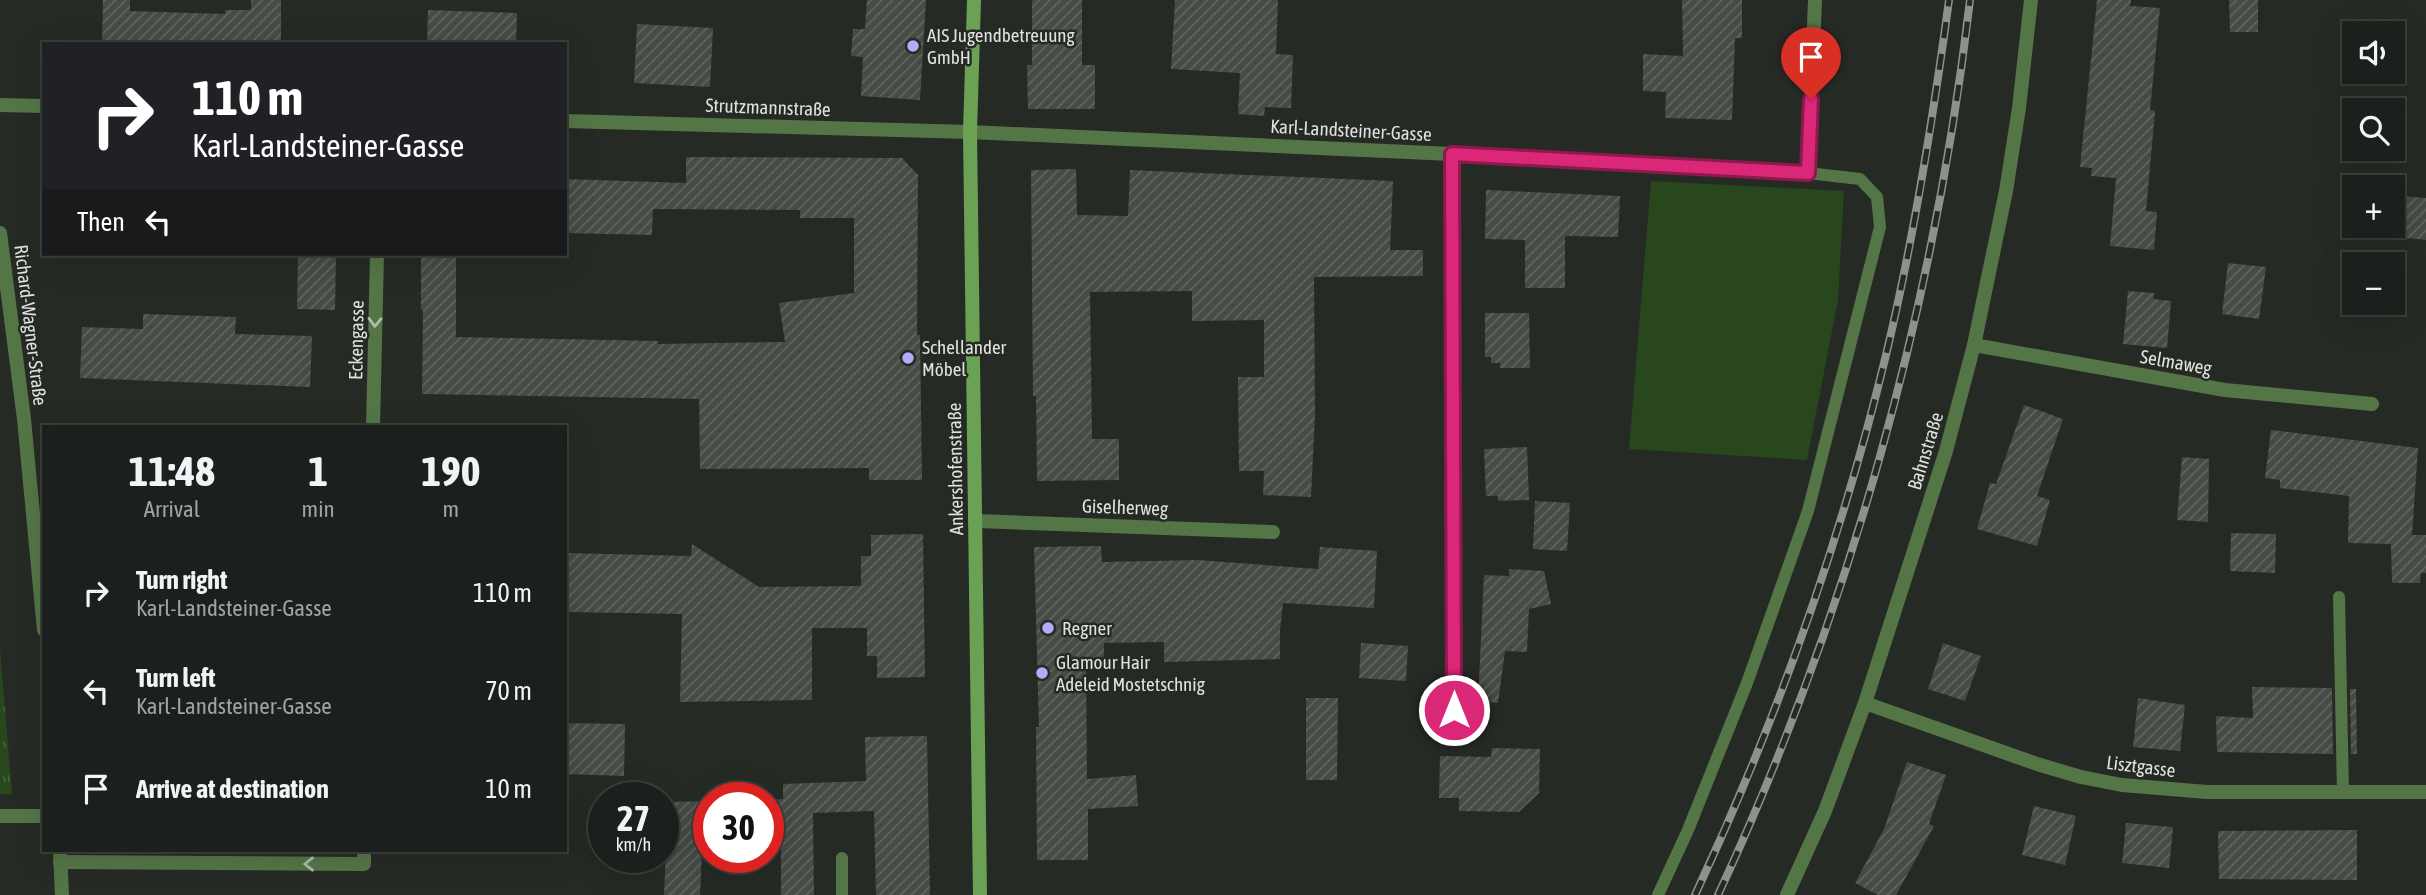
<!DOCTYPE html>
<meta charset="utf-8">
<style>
:root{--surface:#1c201c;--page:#252825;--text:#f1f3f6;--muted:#a0a3a3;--line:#3a3e3b}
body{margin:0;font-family:"Asap Condensed",sans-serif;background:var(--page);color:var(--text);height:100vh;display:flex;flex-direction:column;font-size:26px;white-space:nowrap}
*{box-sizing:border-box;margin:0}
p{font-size:23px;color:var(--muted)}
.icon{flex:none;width:38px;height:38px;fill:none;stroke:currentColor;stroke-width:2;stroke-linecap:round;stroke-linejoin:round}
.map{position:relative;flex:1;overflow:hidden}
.sheet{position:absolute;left:42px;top:425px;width:525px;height:427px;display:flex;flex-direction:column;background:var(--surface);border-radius:0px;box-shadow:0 7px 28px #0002,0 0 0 2px var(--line)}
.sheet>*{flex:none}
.top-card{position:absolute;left:42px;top:42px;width:525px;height:214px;border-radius:0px;box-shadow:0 7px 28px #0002,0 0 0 2px var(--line);background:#202124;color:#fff;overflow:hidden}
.controls{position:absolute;left:2342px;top:21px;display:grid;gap:14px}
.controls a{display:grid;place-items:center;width:63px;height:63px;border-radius:0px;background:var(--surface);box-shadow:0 7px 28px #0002,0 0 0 2px var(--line);font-size:35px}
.speed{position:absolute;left:588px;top:782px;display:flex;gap:14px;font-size:35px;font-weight:700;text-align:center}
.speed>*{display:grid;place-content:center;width:91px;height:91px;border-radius:50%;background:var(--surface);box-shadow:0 7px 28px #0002,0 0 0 2px var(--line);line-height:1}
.speed small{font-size:18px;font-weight:400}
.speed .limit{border:10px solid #d22;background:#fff;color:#111}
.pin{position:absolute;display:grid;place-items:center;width:60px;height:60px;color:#fff;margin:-72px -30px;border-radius:50% 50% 50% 0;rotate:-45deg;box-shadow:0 0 7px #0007}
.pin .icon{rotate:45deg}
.me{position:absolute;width:77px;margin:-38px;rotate:0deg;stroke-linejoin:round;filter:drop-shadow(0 0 5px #0008)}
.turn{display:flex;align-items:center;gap:24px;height:147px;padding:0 35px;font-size:32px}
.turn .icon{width:91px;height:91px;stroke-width:2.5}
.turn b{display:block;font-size:49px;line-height:60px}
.then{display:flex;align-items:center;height:66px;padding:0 35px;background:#0003;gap:14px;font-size:26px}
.eta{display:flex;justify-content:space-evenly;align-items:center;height:119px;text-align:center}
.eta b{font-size:42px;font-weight:700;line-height:49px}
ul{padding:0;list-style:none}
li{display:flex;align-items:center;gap:21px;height:98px;padding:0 35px}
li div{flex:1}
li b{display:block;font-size:26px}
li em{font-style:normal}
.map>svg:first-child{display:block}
.grass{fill:#28471c}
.park{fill:url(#park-tufts)}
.building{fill:url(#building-hatch)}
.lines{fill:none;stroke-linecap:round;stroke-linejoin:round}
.lane{stroke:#547647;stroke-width:12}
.street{stroke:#547647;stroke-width:14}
.secondary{stroke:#6ba155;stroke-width:14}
.rail-casing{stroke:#8e918d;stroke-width:8}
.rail{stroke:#262a25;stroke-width:5;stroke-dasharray:16;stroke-linecap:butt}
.oneway{stroke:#aebca9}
.route-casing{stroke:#8e194d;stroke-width:18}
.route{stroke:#db2777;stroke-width:12}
.poi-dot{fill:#b3adf9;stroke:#262a25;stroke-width:2.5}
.labels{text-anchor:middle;stroke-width:5;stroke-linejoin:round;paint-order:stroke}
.poi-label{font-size:19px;fill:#dfe2de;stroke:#262a25;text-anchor:start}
.street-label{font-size:19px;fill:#dfe2de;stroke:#262a25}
</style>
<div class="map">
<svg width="2426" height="895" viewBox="0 0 2426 895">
<defs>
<pattern id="park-tufts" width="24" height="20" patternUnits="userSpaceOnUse" patternTransform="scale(1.75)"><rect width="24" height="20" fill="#28471c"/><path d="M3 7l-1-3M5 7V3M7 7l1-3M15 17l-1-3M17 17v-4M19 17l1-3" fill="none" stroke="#47613d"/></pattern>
<pattern id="building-hatch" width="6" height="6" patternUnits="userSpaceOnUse" patternTransform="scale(1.75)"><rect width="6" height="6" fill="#464b45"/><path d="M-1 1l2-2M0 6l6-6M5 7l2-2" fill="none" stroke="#60655f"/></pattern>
</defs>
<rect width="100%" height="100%" fill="#262a25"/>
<path class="grass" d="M 1651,181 L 1844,191 L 1838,300 L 1807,460 L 1629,449 Z"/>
<path class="park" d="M 0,649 L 12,794 L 0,794 Z"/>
<g class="building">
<path d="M 103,0 L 130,0 L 130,11 L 225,14 L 225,10 L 251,10 L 251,0 L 281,0 L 281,44 L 102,44 Z"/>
<path d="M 867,0 L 926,0 L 920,100 L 861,96 L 863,57 L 851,56 L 853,29 L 865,29 Z"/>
<path d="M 1032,0 L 1082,0 L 1082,65 L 1095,65 L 1095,109 L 1028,109 L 1027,65 L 1032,65 Z"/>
<path d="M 1175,0 L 1278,0 L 1276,54 L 1293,55 L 1291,108 L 1265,107 L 1264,116 L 1238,114 L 1240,73 L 1171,69 Z"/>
<path d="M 1682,0 L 1742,0 L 1742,38 L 1735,38 L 1732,120 L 1665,118 L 1666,92 L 1643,91 L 1643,54 L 1683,56 Z"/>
<path d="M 2097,0 L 2131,0 L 2130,6 L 2160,8 L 2150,110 L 2155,111 L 2146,211 L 2157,212 L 2154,250 L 2110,246 L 2116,178 L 2091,176 L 2092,168 L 2080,167 Z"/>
<path d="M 2229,0 L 2258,0 L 2258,32 L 2230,32 Z"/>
<path d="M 428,10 L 517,13 L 516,44 L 427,44 Z"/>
<path d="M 637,24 L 713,28 L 710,87 L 634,83 Z"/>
<path d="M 686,157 L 902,158 L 918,175 L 917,335 L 920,335 L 922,480 L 869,480 L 869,468 L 700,469 L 699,399 L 422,394 L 423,310 L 421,310 L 421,254 L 456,254 L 456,337 L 658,341 L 658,344 L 785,342 L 779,303 L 854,293 L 854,218 L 800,218 L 800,210 L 653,209 L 652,235 L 565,233 L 565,179 L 686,183 Z"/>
<path d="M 1076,169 L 1077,215 L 1128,216 L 1130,170 L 1393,181 L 1390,250 L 1423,250 L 1423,276 L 1314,277 L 1315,415 L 1311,497 L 1263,495 L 1264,471 L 1239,471 L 1238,377 L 1264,377 L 1264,320 L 1192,321 L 1192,291 L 1090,292 L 1092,439 L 1119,439 L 1119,480 L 1037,481 L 1036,396 L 1033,396 L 1031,170 Z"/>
<path d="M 1486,190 L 1620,196 L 1618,237 L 1565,236 L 1565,288 L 1525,288 L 1525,240 L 1485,239 Z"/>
<path d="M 2400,196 L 2426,198 L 2426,240 L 2397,237 Z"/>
<path d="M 298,254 L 336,254 L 335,310 L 297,309 Z"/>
<path d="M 2228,263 L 2266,267 L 2259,319 L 2222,314 Z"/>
<path d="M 2128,291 L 2154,293 L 2153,299 L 2171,301 L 2167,348 L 2123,344 Z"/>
<path d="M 1485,313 L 1529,313 L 1530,368 L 1500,368 L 1500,363 L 1491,363 L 1491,357 L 1485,357 Z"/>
<path d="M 143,314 L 236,317 L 235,334 L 312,336 L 310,387 L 80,378 L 82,327 L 143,329 Z"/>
<path d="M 2024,405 L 2063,419 L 2037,496 L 2050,500 L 2037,546 L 1977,529 L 1990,483 L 1996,484 Z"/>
<path d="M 2271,430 L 2418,448 L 2412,535 L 2426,535 L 2426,573 L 2421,573 L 2420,583 L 2392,583 L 2391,544 L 2348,543 L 2349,496 L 2280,488 L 2280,480 L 2265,478 Z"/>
<path d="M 1527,447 L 1529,500 L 1498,501 L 1498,496 L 1486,496 L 1484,449 Z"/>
<path d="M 2182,457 L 2209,459 L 2208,522 L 2177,520 Z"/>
<path d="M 1535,501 L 1570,503 L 1567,551 L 1533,549 Z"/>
<path d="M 2231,533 L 2276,534 L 2275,573 L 2230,571 Z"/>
<path d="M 923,534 L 925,677 L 877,678 L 877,656 L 867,656 L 867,628 L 812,628 L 812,700 L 680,702 L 682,614 L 565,612 L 565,553 L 691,556 L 692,544 L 759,587 L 861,586 L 861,556 L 871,556 L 871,535 Z"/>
<path d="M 1101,546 L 1102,562 L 1198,560 L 1318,569 L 1320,547 L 1377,551 L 1374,608 L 1283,603 L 1280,630 L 1280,659 L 1164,662 L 1164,642 L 1104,643 L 1104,659 L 1086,660 L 1087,779 L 1136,775 L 1138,806 L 1088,809 L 1088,860 L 1037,860 L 1036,727 L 1039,727 L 1034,547 Z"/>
<path d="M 1509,569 L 1544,571 L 1551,604 L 1529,609 L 1527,652 L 1505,651 L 1498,703 L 1478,701 L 1484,575 L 1509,576 Z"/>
<path d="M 1361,643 L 1408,646 L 1406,681 L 1359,678 Z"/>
<path d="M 1943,643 L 1981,656 L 1965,701 L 1928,689 Z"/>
<path d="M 2252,687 L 2332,688 L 2333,754 L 2217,752 L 2216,716 L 2253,718 Z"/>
<path d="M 2350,689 L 2356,689 L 2357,754 L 2351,754 Z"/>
<path d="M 1306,698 L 1338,698 L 1337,780 L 1306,780 Z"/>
<path d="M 2138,698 L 2185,705 L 2180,751 L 2133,747 Z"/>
<path d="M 565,723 L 625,724 L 624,776 L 565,774 Z"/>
<path d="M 927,736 L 930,895 L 876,895 L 874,811 L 813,813 L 814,895 L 781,895 L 781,827 L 768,827 L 768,800 L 783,799 L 783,784 L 866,781 L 865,737 Z"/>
<path d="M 1492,748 L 1540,749 L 1539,793 L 1519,812 L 1459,811 L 1459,798 L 1439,798 L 1440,756 L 1491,757 Z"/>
<path d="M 1907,762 L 1946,775 L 1929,824 L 1934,826 L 1896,895 L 1878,895 L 1855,883 L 1884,829 Z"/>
<path d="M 709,801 L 709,829 L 703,829 L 700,895 L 664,895 L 668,802 Z"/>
<path d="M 2034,806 L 2076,816 L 2065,865 L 2022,855 Z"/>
<path d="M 2126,823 L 2173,827 L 2169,868 L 2122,863 Z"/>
<path d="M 2357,830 L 2357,880 L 2219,879 L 2218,831 Z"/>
</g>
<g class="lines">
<g class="lane">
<path d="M 2339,597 L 2343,793"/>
<path d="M 842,858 L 842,895"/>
<path d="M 1658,895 L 1688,830 L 1747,683 L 1808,511 L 1880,227 L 1877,197 L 1860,179 L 1808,173"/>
</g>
<g class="street">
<path d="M 0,105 L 44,106"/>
<path d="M 565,121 L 970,132 L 1452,154 L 1808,173 L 1815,0"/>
<path d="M 1452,154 L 1454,710"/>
<path d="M 0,233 L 24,419 L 44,630"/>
<path d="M 1974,345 L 2225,390 L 2372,404"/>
<path d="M 373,427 L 377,254"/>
<path d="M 975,521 L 1273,532"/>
<path d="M 1865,703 L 2037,764 L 2081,777 L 2122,785 L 2207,792 L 2426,792"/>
<path d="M 0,816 L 44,816"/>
<path d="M 60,850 L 62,895"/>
<path d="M 60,862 L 364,864 L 364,850"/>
<path d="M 1787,895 L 1825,811 L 1865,703 L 1946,451 L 1974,345 L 2006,191 L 2019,108 L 2031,0"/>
</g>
<path class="secondary" d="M 974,0 L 970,132 L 980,895"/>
<g class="rail-casing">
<g id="rail">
<path d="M 1695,895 C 1776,722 1841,541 1886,355 C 1914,238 1933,119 1949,0"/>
<path d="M 1718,895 C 1849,613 1934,309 1970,0"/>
</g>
</g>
<use href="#rail" class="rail"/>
</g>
<defs><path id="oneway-chevron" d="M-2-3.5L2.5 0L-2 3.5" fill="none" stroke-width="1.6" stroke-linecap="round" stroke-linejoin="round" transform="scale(1.75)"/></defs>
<g class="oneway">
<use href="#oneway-chevron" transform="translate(375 322) rotate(91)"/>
<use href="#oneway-chevron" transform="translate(309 864) rotate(-180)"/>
</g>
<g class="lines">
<g class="route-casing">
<path id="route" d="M 1454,710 L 1452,154 L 1808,173 L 1811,99"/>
</g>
<use href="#route" class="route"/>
</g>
<g class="poi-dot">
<circle cx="913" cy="46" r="7"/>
<circle cx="908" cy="358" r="7"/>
<circle cx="1048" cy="628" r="7"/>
<circle cx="1042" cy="673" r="7"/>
</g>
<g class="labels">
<g class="poi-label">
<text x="927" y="42">AIS Jugendbetreuung<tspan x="927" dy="22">GmbH</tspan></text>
<text x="922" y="354">Schellander<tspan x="922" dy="22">Möbel</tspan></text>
<text x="1062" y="635">Regner</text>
<text x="1056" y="669">Glamour Hair<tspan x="1056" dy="22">Adeleid Mostetschnig</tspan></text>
</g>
<g class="street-label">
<text transform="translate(768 107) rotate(2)" y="7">Strutzmannstraße</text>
<text transform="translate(1351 130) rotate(3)" y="7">Karl-Landsteiner-Gasse</text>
<text transform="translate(31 325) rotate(83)" y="7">Richard-Wagner-Straße</text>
<text transform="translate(356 340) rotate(-89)" y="7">Eckengasse</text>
<text transform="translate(2176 362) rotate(10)" y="7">Selmaweg</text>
<text transform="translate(1925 451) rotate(-73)" y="7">Bahnstraße</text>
<text transform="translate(955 469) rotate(-91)" y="7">Ankershofenstraße</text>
<text transform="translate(1125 507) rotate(2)" y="7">Giselherweg</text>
<text transform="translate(2141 766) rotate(7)" y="7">Lisztgasse</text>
</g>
</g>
</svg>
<div class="controls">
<a><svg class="icon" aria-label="sound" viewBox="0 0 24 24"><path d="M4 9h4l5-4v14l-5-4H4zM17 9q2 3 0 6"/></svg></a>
<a><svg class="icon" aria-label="search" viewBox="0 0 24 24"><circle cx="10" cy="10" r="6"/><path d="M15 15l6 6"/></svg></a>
<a>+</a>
<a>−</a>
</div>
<div class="speed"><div>27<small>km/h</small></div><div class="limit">30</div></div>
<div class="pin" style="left:1811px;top:99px;background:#d93025"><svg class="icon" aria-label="arrive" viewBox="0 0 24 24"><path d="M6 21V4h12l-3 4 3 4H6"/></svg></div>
<svg class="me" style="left:1454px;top:710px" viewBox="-20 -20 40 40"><circle r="17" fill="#db2777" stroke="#fff" stroke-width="3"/><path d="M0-11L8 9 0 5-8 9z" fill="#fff"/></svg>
<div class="top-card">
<div class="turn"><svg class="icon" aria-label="right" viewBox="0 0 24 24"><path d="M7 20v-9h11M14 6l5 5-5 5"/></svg><div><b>110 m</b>Karl-Landsteiner-Gasse</div></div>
<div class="then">Then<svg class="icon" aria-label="left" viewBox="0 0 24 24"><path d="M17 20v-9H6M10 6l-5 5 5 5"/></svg></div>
</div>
<section class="sheet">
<div class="eta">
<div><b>11:48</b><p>Arrival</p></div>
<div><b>1</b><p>min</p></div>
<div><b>190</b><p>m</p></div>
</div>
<ul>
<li><svg class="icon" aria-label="right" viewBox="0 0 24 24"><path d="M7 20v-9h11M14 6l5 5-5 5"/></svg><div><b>Turn right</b><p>Karl-Landsteiner-Gasse</p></div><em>110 m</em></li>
<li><svg class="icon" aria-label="left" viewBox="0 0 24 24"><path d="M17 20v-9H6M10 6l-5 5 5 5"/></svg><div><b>Turn left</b><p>Karl-Landsteiner-Gasse</p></div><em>70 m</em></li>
<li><svg class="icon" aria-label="arrive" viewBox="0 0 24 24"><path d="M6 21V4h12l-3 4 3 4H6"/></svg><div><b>Arrive at destination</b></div><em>10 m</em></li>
</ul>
</section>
</div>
